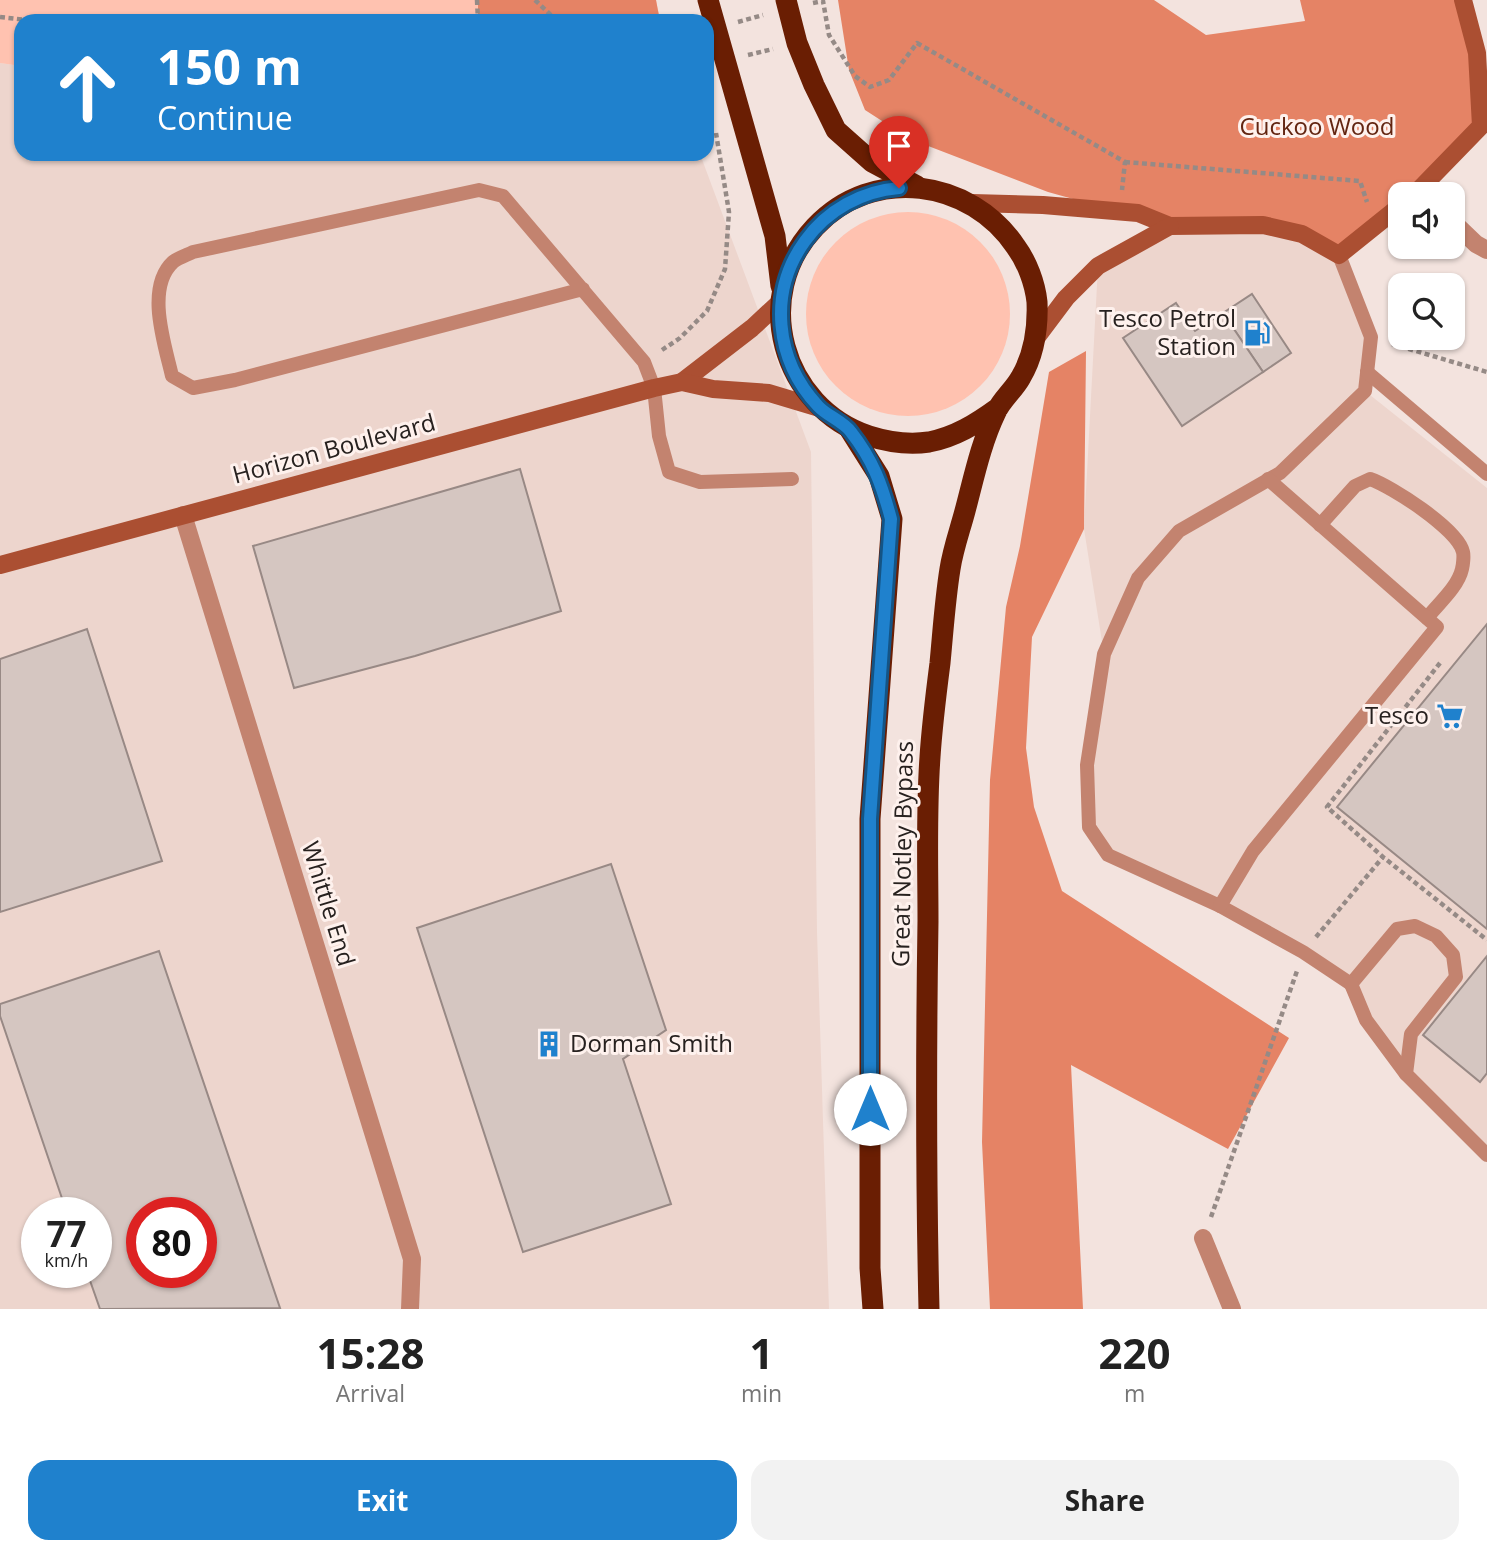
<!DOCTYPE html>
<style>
:root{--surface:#fff;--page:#f2f2f2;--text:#222;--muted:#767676;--accent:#1f81cd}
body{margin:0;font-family:"Open Sans",sans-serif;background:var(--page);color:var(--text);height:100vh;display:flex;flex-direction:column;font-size:26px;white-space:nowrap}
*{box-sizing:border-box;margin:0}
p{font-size:23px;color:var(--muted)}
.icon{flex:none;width:38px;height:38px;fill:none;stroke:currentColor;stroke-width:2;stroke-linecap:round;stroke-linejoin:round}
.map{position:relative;height:1309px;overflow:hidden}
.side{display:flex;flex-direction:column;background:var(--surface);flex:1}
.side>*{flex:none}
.hud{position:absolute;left:14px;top:14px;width:700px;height:147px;border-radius:21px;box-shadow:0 2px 5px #0004;background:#1f81cd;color:#fff;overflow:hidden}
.buttons{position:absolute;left:1388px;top:182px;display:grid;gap:14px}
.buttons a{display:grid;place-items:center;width:77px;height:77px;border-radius:14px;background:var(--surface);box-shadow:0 2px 5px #0004;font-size:35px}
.speed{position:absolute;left:21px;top:1197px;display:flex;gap:14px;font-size:35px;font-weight:700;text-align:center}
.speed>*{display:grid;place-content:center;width:91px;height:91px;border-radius:50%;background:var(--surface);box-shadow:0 2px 5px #0004;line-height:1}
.speed small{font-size:18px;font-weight:400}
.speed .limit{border:10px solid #d22;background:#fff;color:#111}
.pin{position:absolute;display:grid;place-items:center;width:60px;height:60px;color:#fff;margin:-72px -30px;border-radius:50% 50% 50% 0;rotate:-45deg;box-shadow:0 0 7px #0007}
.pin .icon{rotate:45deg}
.me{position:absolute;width:77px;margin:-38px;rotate:0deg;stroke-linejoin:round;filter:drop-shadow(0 0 5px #0008)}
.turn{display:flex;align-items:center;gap:24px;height:147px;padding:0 28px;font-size:32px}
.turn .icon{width:91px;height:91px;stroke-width:2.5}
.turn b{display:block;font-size:49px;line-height:60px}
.eta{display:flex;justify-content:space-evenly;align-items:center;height:119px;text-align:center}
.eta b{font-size:42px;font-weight:700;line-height:49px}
.cta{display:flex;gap:14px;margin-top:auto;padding:14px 28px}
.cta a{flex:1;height:80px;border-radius:21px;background:var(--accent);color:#fff;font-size:28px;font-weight:700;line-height:80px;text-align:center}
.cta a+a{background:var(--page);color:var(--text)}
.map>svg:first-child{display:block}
.built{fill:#edd5cd;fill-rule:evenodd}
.green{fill:#ffc2b0}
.forest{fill:#e58365}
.building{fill:#d5c6c1;stroke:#988985;stroke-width:2;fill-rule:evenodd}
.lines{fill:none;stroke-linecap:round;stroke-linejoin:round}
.path{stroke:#958a86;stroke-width:4.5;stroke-dasharray:5 3.5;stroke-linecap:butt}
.lane{stroke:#c3836f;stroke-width:14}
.street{stroke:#c3836f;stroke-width:18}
.secondary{stroke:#ab4f32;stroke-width:18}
.highway{stroke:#6a1e03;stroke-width:21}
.route-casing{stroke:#145485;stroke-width:18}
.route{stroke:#1f81cd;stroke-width:12}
.labels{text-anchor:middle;stroke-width:6;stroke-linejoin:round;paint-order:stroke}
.park-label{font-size:24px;fill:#632511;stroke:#fef1ed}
.poi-label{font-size:24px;fill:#27211f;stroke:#fef1ed;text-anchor:end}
.street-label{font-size:24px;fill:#27211f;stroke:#fef1ed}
</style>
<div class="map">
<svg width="1487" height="1309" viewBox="0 0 1487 1309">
<rect width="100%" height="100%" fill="#f3e3de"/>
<g class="built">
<path d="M 0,63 L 21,66 L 21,154 L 700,154 L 811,452 L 817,932 L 829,1309 L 0,1309 ZM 37,1213 L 96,1213 L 96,1272 L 37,1272 ZM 142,1213 L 201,1213 L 201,1272 L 142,1272 Z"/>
<path d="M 1263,225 L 1339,255 L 1371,337 L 1365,391 L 1487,488 L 1487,1155 L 1406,1074 L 1351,984 L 1303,952 L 1108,855 L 1089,827 L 1087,765 L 1104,654 L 1084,529 L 1098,266 L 1170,226 Z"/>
</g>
<g class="green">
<path d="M 0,0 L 656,0 L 660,21 L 21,21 L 21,66 L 0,63 Z"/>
<circle cx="908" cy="314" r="102"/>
</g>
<g class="forest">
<path d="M 478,0 L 656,0 L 660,21 L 478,21 Z"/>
<path d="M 838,0 L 1154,0 L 1206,35 L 1305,21 L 1300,0 L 1463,0 L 1481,126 L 1415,194 L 1400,194 L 1400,206 L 1339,255 L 1302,234 L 1170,226 L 1048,192 L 910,139 L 865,110 L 849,70 Z"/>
<path d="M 1086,351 L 1084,529 L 1032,637 L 1026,748 L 1034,807 L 1062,891 L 1289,1038 L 1228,1149 L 1071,1065 L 1083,1309 L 990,1309 L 982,1142 L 990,780 L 1006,607 L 1020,546 L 1049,372 Z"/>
</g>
<g class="building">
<path d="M 1252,294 L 1291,353 L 1263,372 L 1223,313 Z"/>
<path d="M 1176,303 L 1195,331 L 1223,313 L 1263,372 L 1182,426 L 1123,338 Z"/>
<path d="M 520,469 L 561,611 L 415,656 L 294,688 L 253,546 Z"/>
<path d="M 1487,624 L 1487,929 L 1337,807 Z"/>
<path d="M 87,629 L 162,861 L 0,912 L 0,659 Z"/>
<path d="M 611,864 L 666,1030 L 623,1059 L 671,1204 L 523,1252 L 417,928 Z"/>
<path d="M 159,951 L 280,1308 L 100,1309 L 87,1272 L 96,1272 L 96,1213 L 67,1213 L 0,1016 L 0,1004 ZM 142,1213 L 201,1213 L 201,1272 L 142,1272 Z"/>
<path d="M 1487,956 L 1487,1073 L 1480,1082 L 1423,1035 Z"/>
</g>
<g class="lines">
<g class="path">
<path d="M 477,0 L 478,21"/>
<path d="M 535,0 L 557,21"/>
<path d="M 813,3 L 823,1 L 829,35 L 855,76 L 870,87 L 889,80 L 917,43 L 1125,162 L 1122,190"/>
<path d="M 0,17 L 36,21"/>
<path d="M 738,22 L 763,15"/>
<path d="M 748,55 L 773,49"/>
<path d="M 1125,162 L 1360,181 L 1367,202"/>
<path d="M 1392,344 L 1487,372"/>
<path d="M 662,350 L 680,338 L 707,311 L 725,269 L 729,212 L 716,133"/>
<path d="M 1440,663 L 1327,807 L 1383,857 L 1487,940"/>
<path d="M 1316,937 L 1383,857"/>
<path d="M 1211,1217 L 1297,971"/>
</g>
<g class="lane">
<path d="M 1339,255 L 1371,337 L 1365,391 L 1280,473 L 1179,531 L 1138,578 L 1104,654 L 1087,765 L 1089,827 L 1108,855 L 1220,906 L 1303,952 L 1351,984 L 1397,929 L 1415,926 L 1436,936 L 1453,955 L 1456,977 L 1411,1034 L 1406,1074 L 1487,1155"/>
<path d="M 583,289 L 235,380 L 193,388 L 172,376 C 165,345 145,288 173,262 C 178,258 187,255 193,252 L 479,190 L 503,196 L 644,362 L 654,388 L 659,436 L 669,472 L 700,482 L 792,479"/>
<path d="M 1367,372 L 1487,474"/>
<path d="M 1320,525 L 1355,486 L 1370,479 C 1391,486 1458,529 1463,552 C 1464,556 1463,565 1462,569 C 1458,587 1438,604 1427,618"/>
<path d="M 1220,906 L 1253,851 L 1437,627 L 1268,479"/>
<path d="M 1351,984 L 1366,1020 L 1406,1074"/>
</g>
<g class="street">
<path d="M 1452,221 L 1476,244 L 1487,250"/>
<path d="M 183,515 L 412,1259 L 410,1309"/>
<path d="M 1203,1238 L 1232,1309"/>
</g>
<g class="secondary">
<path d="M 1415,194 L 1481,126 L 1477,53 L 1463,0"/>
<path d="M 972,203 L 1043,205 L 1138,213 L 1170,226 L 1263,225 L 1302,234 L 1339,255 L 1400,206"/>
<path d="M 1036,338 L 1066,298 L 1098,266 L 1170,226"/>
<path d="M 682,382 L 752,328 L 780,302"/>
<path d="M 0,565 L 654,388 L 682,382 L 713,389 L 769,393 L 819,408"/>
</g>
<g class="highway">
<path d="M 708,0 L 775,236 L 781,286"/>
<path d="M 786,0 L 797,43 L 814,85 L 836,130 L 872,162 L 917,186"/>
<path d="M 850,430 L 879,476 L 892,519 L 870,819 L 870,1268 L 873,1309"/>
<path d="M 929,1309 C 926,1180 926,1051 928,921 C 928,867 926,812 930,757 C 932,726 936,694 940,663 C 943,632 945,600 950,569 C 953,549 960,530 965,511 C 974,477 981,443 996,412 C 1002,399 1014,390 1021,377 C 1034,355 1038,327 1037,302 C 1035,283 1027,262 1016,247 C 971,179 873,165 815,227 C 750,296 782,407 869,436 C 888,442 909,445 929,442 C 955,437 976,424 998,408"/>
</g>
</g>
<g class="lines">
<g class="route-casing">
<path id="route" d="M 870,1109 L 870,819 L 891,519 C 882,485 873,460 851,432 C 843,421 827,416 818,406 C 775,360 768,292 805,241 C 827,210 862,191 899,188"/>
</g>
<use href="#route" class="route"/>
</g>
<defs>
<g id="fuel-bare" transform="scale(2.1)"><path d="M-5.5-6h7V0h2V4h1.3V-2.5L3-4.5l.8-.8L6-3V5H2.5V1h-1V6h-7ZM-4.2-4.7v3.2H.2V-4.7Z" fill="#1f81cd" stroke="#fef1ed" stroke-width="2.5" paint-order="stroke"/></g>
<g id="supermarket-bare" transform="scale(2.1)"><path d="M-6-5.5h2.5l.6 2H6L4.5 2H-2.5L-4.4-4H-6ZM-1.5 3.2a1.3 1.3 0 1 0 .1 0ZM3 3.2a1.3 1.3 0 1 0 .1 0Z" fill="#1f81cd" stroke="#fef1ed" stroke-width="2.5" paint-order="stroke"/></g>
<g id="building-bare" transform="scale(2.1)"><path d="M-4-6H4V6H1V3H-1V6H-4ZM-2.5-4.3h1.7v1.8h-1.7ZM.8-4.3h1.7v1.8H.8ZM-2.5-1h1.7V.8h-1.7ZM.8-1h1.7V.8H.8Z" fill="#1f81cd" stroke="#fef1ed" stroke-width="2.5" paint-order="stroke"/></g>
</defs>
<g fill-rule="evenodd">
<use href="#fuel-bare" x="1257" y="333"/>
<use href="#supermarket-bare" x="1450" y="716"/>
<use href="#building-bare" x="549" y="1044"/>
</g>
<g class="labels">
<g class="park-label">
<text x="1317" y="135">Cuckoo Wood</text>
</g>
<g class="poi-label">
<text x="1236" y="327">Tesco Petrol<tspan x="1236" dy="28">Station</tspan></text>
<text x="1429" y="724">Tesco</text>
<text x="570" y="1052" text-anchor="start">Dorman Smith</text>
</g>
<g class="street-label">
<text transform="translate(334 449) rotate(-15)" y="8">Horizon Boulevard</text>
<text transform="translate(903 854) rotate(-89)" y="8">Great Notley Bypass</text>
<text transform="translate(328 904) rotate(73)" y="8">Whittle End</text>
</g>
</g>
</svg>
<div class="buttons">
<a><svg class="icon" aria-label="sound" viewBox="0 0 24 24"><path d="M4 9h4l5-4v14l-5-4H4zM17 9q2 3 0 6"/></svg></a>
<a><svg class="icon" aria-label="search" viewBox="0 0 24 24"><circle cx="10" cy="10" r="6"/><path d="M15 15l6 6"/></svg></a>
</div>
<div class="speed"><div>77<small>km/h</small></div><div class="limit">80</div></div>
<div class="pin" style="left:899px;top:188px;background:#d93025"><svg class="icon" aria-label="arrive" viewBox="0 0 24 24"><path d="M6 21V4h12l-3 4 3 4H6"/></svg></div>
<svg class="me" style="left:870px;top:1109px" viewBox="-20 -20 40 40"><circle r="19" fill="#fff"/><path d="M0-13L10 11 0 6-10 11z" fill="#1f81cd"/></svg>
<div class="hud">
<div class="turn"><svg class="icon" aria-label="ahead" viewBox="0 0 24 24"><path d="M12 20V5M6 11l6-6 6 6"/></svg><div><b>150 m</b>Continue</div></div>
</div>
</div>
<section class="side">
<div class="eta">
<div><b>15:28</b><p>Arrival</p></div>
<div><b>1</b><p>min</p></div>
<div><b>220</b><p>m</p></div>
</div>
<div class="cta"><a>Exit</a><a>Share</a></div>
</section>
